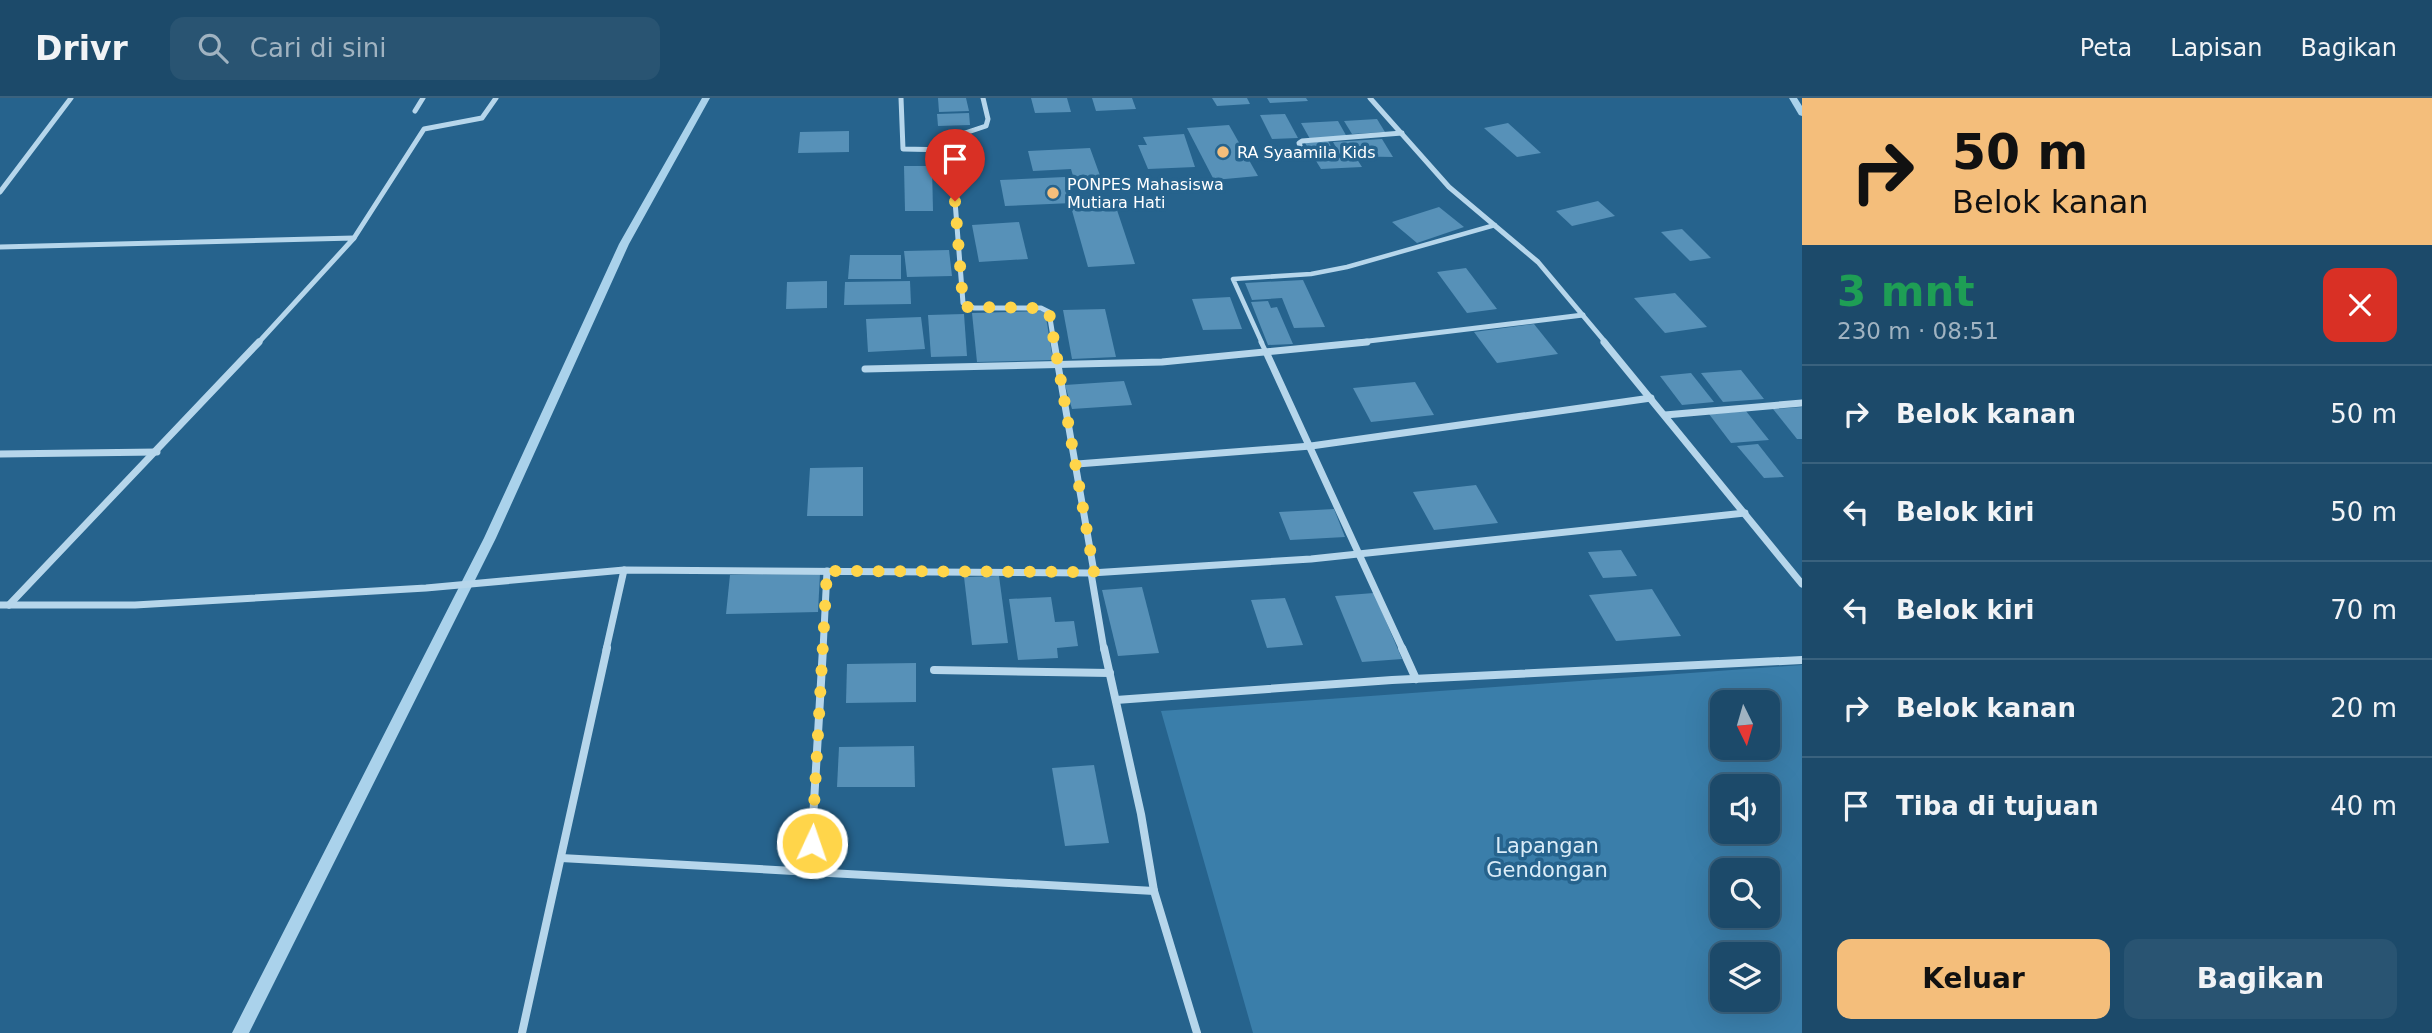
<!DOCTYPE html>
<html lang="id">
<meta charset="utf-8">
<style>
:root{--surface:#1c4a6a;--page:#295472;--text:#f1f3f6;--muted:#a0b3c1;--line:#3a627e;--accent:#f4be7b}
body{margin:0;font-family:"DejaVu Sans",sans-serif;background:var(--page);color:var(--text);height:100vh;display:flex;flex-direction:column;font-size:26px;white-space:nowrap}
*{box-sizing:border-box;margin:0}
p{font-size:23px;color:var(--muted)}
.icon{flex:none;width:38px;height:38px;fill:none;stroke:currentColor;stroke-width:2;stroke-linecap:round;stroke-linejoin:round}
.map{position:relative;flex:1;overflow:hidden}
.sheet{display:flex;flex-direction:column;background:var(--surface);width:630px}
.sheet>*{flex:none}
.banner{background:#f4be7b;color:#111;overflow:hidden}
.needle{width:46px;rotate:175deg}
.tools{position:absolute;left:1710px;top:592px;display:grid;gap:14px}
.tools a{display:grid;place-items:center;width:70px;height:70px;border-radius:14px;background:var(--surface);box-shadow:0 7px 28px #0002,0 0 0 2px var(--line);font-size:35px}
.pin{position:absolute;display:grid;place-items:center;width:60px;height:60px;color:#fff;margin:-72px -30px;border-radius:50% 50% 50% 0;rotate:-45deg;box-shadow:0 0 7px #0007}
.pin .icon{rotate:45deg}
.me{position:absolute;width:77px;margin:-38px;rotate:3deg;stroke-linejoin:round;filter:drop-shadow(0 0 5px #0008)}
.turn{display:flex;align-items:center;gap:24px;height:147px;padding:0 35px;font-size:32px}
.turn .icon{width:91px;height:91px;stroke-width:2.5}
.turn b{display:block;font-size:49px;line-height:60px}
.round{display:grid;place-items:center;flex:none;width:74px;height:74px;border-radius:14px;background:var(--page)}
.headline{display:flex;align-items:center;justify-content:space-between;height:119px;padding:0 35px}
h1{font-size:42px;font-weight:700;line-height:52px;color:#1e9e55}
.button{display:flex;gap:14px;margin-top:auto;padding:14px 35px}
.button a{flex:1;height:80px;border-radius:14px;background:var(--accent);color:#111;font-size:28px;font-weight:700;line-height:80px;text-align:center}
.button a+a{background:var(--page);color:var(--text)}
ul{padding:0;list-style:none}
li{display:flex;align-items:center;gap:21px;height:98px;padding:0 35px;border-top:2px solid var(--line)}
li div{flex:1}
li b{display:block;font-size:26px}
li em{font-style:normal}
header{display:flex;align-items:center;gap:42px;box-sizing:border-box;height:98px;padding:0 35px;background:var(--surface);border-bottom:2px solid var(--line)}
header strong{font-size:33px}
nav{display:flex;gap:38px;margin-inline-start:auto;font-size:24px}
.search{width:490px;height:63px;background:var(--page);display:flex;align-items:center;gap:18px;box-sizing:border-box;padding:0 24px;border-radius:14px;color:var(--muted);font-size:26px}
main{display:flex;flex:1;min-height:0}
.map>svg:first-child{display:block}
.green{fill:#3a7eaa;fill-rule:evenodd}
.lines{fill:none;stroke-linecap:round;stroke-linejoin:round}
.stream{fill:#aad2eb;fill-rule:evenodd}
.building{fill:#5791b8}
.lane-far1{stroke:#b6d6eb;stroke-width:4.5}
.lane{stroke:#b6d6eb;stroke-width:5}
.street-far2{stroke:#b6d6eb;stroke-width:5}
.street-far1{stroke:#b6d6eb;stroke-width:7}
.street{stroke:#b6d6eb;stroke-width:8}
.route{stroke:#ffd54a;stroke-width:12;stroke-dasharray:0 21.6}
.poi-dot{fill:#f4be7b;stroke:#26638d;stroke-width:2.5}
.labels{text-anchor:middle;stroke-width:7;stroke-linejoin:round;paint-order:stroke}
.far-poi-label{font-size:16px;fill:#fff;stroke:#26638d;text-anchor:start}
.near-park-label{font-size:21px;fill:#daecf8;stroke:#26638d}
</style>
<header>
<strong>Drivr</strong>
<div class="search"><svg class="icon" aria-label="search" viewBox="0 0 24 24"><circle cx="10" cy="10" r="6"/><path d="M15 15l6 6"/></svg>Cari di sini</div>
<nav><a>Peta</a><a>Lapisan</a><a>Bagikan</a></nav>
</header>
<main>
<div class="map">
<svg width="1802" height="935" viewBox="0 0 1802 935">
<rect width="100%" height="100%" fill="#26638d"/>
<path class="green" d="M 1802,567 L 1802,935 L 1253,935 L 1161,613 ZM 1722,604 L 1768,604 L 1768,649 L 1722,649 ZM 1722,688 L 1768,688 L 1768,733 L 1722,733 ZM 1722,772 L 1768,772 L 1768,817 L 1722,817 ZM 1722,856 L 1768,856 L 1768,901 L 1722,901 Z"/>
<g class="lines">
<g class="stream">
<path d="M 702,0 L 710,0 L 629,146 L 496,440 L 249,935 L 232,935 L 484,440 L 619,146 Z"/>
<path d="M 1789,0 L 1797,0 L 1802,8 L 1802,18 L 1799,17 Z"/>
</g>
</g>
<g class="building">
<path d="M 938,0 L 966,0 L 969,13 L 939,14 Z"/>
<path d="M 1031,0 L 1067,0 L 1071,14 L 1035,15 Z"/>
<path d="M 1092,0 L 1132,0 L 1136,11 L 1096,13 Z"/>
<path d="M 1212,0 L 1247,0 L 1250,6 L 1217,8 Z"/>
<path d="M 1267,0 L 1306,0 L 1308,3 L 1270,5 Z"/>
<path d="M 969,15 L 970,27 L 938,28 L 937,16 Z"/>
<path d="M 1285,16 L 1298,40 L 1272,41 L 1260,17 Z"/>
<path d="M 1377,21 L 1385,34 L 1352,36 L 1344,23 Z"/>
<path d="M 1338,23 L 1347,39 L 1310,41 L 1301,25 Z"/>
<path d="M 1508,25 L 1541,55 L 1517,59 L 1484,30 Z"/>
<path d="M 1229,27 L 1258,78 L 1214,82 L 1187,30 Z"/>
<path d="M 849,33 L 849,54 L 798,55 L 800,34 Z"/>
<path d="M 1184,36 L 1195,69 L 1148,71 L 1138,47 L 1147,47 L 1143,39 Z"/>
<path d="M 1382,41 L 1393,59 L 1341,58 L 1333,44 Z"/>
<path d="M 1328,43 L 1338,60 L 1355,58 L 1362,69 L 1321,71 L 1305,45 Z"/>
<path d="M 1090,50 L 1102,83 L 1075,85 L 1071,71 L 1033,73 L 1028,53 Z"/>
<path d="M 904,68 L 932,68 L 933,113 L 905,113 Z"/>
<path d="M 1065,79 L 1072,105 L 1005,108 L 1000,82 Z"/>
<path d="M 1598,103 L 1615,118 L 1572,128 L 1556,113 Z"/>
<path d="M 1115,106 L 1135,166 L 1088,169 L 1071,109 Z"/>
<path d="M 1439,109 L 1464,129 L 1417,145 L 1392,124 Z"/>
<path d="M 1019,124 L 1028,161 L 979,164 L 972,127 Z"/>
<path d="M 1682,131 L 1711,160 L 1690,163 L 1661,134 Z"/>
<path d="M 949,152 L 952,178 L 907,179 L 904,153 Z"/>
<path d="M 850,157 L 901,157 L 901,181 L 848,181 Z"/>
<path d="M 1466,170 L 1497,211 L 1467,215 L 1437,174 Z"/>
<path d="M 1303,182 L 1325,229 L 1294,230 L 1282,200 L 1252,202 L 1245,185 Z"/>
<path d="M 827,183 L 827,210 L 786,211 L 787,184 Z"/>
<path d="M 910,183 L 911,206 L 844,207 L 845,184 Z"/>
<path d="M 1675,195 L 1707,229 L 1665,235 L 1634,200 Z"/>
<path d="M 1230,199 L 1242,231 L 1203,232 L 1192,201 Z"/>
<path d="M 1268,203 L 1271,210 L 1277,209 L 1293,246 L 1268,247 L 1251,204 Z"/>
<path d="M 1105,211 L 1116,259 L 1072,261 L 1063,212 Z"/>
<path d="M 1045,213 L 1053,262 L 977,264 L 972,215 Z"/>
<path d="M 964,216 L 967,258 L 931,259 L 928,217 Z"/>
<path d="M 921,219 L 925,251 L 868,254 L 866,221 Z"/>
<path d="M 1534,226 L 1558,256 L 1497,265 L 1474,234 Z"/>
<path d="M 1741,272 L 1764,301 L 1723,304 L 1701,275 Z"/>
<path d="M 1691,275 L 1714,304 L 1682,307 L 1660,278 Z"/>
<path d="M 1124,283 L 1132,307 L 1072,311 L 1065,287 Z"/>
<path d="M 1415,284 L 1434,317 L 1371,324 L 1353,290 Z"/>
<path d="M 1802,309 L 1802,341 L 1797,341 L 1773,311 Z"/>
<path d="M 1746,313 L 1769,342 L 1731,345 L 1709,316 Z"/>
<path d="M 1758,346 L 1784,379 L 1764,380 L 1737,348 Z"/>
<path d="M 863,369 L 863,418 L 807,418 L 810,370 Z"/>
<path d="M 1476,387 L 1498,425 L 1434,432 L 1413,394 Z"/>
<path d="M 1334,411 L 1345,439 L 1290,442 L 1279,414 Z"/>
<path d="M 1621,452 L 1637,478 L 1603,480 L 1588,454 Z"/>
<path d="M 820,476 L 818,514 L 726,516 L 730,477 Z"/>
<path d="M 999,478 L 1008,545 L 972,547 L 964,479 Z"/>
<path d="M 1142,489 L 1159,555 L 1118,558 L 1102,492 Z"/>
<path d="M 1652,491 L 1681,538 L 1616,543 L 1589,497 Z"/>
<path d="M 1374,495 L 1402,561 L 1362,564 L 1335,498 Z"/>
<path d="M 1051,499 L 1055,524 L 1074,523 L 1078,548 L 1057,550 L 1058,560 L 1018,562 L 1009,501 Z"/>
<path d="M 1285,500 L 1303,547 L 1267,550 L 1251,502 Z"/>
<path d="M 916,565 L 916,604 L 846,605 L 847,566 Z"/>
<path d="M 914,648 L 915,689 L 837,689 L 839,649 Z"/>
<path d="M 1094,667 L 1109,745 L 1065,748 L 1052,670 Z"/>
</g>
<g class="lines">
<path class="lane-far1" d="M 1262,245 L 1233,181 L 1311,176 L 1347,169 L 1495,127"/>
<path class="lane" d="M 1261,244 L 1267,256"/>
<g class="street-far2">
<path d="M 901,0 L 903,51 L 951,52"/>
<path d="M 983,0 L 988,21 L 986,28 L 959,37 L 951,52 L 963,205 L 974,210 L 1041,210 L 1049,214 L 1054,245"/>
<path d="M 1370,0 L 1449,89 L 1538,164 L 1606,245"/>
<path d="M 415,13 L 423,0"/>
<path d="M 1302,53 L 1299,45 L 1302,43 L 1402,35"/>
<path d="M 0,94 L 71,0"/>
<path d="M 354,140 L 424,31 L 482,20 L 496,0"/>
<path d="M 0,149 L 354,140 L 258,245"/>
<path d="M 1352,245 L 1583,217"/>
</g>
<g class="street-far1">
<path d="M 1054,244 L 1094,474"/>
<path d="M 1604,244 L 1802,486"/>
<path d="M 1267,256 L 1403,552"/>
<path d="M 865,271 L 1162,264 L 1367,244"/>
<path d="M 1665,317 L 1802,305"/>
<path d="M 0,356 L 157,354"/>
<path d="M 1077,366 L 1311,348 L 1651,300"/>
<path d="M 1091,475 L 1104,552"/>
<path d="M 0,507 L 135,507 L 426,490 L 624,472 L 1091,475 L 1311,461 L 1745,415"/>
<path d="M 9,507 L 259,244"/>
<path d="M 606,552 L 624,472"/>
<path d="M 823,552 L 827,473"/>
</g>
<g class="street">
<path d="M 1104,550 L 1141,716 L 1154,793 L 1197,935"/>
<path d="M 1402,550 L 1416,581"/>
<path d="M 934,572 L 1110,575"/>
<path d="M 1116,602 L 1392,582 L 1802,562"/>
<path d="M 561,760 L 1154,793"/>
<path d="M 810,773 L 823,550"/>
<path d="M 522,935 L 607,550"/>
</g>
</g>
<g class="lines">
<path class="route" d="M 812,745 L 827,473 L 1094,474 L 1049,214 L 1041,210 L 967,209 L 963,205 L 955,103"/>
</g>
<g class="poi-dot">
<circle cx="1223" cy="54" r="7"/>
<circle cx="1053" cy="95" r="7"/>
</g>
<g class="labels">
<g class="far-poi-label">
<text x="1237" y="60">RA Syaamila Kids</text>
<text x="1067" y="92">PONPES Mahasiswa<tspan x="1067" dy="18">Mutiara Hati</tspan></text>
</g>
<g class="near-park-label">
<text x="1547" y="755">Lapangan<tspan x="1547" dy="24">Gendongan</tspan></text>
</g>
</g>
</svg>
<div class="tools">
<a><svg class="needle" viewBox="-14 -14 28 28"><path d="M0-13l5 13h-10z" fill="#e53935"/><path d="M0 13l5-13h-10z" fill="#a0b3c1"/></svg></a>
<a><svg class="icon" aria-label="sound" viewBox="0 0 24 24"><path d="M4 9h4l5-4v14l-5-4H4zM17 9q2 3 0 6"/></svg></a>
<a><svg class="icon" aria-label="search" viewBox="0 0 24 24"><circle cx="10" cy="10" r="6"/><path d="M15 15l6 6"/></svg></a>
<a><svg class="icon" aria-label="layers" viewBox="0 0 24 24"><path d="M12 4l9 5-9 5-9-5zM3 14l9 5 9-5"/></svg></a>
</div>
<div class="pin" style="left:955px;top:103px;background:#d93025"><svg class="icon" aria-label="arrive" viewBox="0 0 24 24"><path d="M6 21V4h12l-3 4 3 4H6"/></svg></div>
<svg class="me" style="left:812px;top:745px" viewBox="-20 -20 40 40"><circle r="17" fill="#ffd54a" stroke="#fff" stroke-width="3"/><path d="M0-11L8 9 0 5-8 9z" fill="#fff"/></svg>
</div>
<section class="sheet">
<div class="banner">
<div class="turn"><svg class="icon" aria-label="right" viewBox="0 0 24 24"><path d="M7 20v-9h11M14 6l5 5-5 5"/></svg><div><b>50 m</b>Belok kanan</div></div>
</div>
<div class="headline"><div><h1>3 mnt</h1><p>230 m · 08:51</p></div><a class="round" style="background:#d93025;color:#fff"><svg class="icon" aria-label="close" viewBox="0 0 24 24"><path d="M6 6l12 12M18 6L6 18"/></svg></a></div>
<ul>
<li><svg class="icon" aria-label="right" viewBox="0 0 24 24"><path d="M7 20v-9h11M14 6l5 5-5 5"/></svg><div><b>Belok kanan</b></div><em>50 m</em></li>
<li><svg class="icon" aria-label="left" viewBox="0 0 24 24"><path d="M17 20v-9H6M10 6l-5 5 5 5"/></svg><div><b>Belok kiri</b></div><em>50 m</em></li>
<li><svg class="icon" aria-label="left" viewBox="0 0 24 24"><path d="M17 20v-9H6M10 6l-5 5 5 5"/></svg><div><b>Belok kiri</b></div><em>70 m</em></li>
<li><svg class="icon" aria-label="right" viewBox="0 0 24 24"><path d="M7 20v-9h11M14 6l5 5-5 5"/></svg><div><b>Belok kanan</b></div><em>20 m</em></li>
<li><svg class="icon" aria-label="arrive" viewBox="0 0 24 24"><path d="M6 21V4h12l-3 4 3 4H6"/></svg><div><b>Tiba di tujuan</b></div><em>40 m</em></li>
</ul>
<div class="button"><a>Keluar</a><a>Bagikan</a></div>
</section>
</main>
